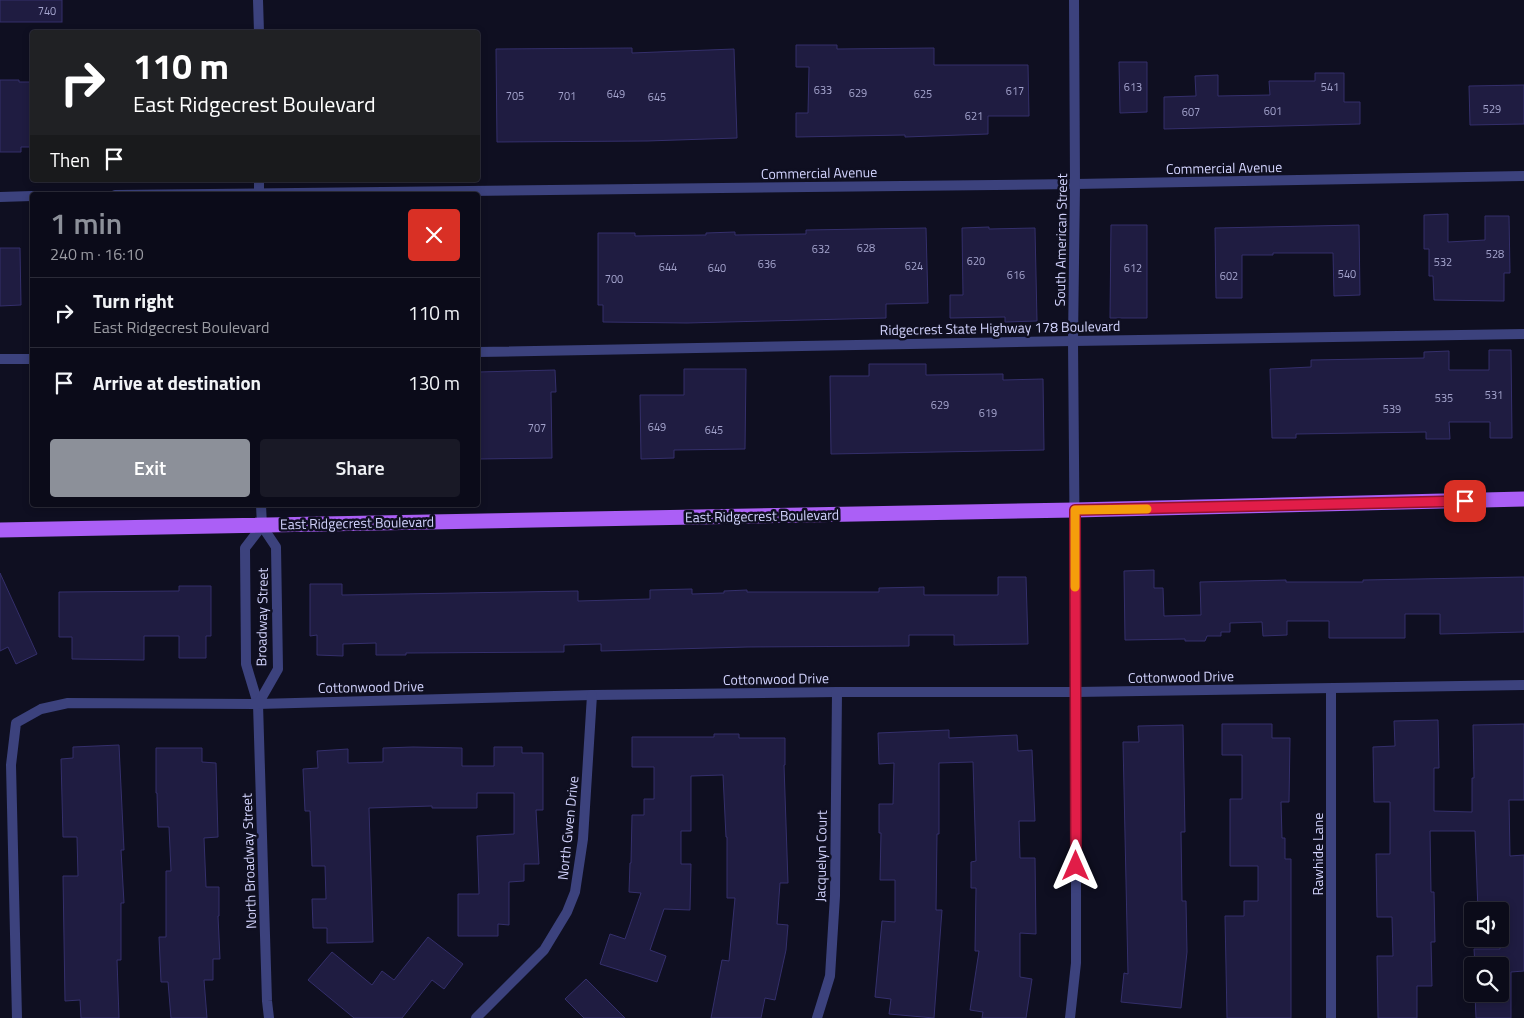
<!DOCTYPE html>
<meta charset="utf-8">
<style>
:root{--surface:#0b0b19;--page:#191926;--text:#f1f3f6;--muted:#9a9ba2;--line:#2b2b38;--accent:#8c9099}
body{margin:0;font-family:"Titillium Web",sans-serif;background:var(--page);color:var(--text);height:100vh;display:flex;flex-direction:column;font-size:19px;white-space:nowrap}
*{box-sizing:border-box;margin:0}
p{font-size:16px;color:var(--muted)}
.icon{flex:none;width:28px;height:28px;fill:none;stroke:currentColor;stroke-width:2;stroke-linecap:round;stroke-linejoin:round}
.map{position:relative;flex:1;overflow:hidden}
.sheet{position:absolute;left:30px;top:192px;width:450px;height:315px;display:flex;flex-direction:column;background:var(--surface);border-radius:5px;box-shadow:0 2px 8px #0003,0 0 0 1px var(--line)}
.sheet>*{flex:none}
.hud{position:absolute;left:30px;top:30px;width:450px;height:152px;border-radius:5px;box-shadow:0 2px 8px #0003,0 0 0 1px var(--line);background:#202124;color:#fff;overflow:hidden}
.controls{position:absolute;left:1464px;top:902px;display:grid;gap:10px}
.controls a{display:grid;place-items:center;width:45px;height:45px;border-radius:5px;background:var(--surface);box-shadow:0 2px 8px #0003,0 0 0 1px var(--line);font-size:25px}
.pin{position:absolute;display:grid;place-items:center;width:42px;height:42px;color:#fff;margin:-21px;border-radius:10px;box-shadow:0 2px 8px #0006}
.me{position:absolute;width:55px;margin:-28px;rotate:0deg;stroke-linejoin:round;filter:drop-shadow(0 0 4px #0008)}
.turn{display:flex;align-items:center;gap:18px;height:105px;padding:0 20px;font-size:22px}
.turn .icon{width:65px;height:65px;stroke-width:2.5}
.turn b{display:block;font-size:35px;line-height:42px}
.then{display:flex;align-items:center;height:48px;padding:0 20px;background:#0003;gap:10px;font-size:19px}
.round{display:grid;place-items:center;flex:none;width:52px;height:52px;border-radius:5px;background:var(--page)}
.overview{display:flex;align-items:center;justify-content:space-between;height:85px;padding:0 20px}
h1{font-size:30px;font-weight:600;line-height:38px;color:var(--accent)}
.button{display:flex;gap:10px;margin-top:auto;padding:10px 20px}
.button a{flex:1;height:58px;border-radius:5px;background:var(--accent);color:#fff;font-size:20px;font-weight:600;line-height:58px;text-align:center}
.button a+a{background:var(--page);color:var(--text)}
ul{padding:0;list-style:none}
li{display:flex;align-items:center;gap:15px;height:70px;padding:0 20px;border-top:1px solid var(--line)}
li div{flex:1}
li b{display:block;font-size:19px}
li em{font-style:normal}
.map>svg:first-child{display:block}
.building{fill:#1f1c41;stroke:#342f6b}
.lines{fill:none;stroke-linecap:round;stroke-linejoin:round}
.street{stroke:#3c427d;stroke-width:10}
.primary{stroke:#ab5ff6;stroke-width:15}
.route-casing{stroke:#92132f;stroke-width:12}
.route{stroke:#e11d48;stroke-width:9}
.slow{stroke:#f59e0b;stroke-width:9}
.labels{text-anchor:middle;stroke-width:5;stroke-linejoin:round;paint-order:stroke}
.number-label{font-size:11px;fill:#a4a4cd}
.street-label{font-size:14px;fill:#d1d2fc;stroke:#0f0f21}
</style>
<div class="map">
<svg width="1524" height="1018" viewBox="0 0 1524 1018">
<rect width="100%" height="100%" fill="#0f0f21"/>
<g class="building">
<rect x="0" y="0" width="62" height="22"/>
<path d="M 796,45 L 837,45 L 837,49 L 934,48 L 934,65 L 1028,65 L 1029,116 L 988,116 L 988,134 L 905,137 L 905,135 L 796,137 L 796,113 L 808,113 L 809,67 L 796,67 Z"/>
<path d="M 632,48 L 632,53 L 734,49 L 737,138 L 647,141 L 497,142 L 496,49 Z"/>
<path d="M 1119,62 L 1147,62 L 1147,112 L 1120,113 Z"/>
<path d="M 1315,73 L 1344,73 L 1344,102 L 1360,102 L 1360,124 L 1164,129 L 1164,97 L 1196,96 L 1195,76 L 1218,75 L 1218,96 L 1270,95 L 1269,81 L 1315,81 Z"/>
<path d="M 0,80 L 19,80 L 19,82 L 32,82 L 32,147 L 21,147 L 21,152 L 0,152 Z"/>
<path d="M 1524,85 L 1524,124 L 1470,125 L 1469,86 Z"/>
<path d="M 1448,214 L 1448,242 L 1485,240 L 1485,216 L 1509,216 L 1510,273 L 1504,273 L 1504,301 L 1434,300 L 1433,276 L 1429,276 L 1429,249 L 1424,249 L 1424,215 Z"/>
<path d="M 1111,225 L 1147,225 L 1147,318 L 1110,318 Z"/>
<path d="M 1359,225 L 1360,295 L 1334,296 L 1333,253 L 1273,253 L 1273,255 L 1242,255 L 1242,298 L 1216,298 L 1215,228 Z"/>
<path d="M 989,227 L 989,229 L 1035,228 L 1037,321 L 1005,322 L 1005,317 L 950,318 L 950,295 L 963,295 L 962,228 Z"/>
<path d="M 926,228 L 928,303 L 886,304 L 886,318 L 687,323 L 603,322 L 603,305 L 598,305 L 598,233 L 635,233 L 635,236 L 706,235 L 706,233 L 735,232 L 735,235 L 806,234 L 806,230 Z"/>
<path d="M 0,248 L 20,248 L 21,305 L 0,306 Z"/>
<path d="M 1489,350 L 1511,350 L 1512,438 L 1490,438 L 1490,422 L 1449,422 L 1450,439 L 1426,439 L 1426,432 L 1296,434 L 1296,438 L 1272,438 L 1270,369 L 1311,367 L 1311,360 L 1424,358 L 1424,352 L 1449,351 L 1449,370 L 1489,370 Z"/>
<path d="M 869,364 L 926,364 L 926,375 L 1003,374 L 1003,380 L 1043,379 L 1044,450 L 831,454 L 830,376 L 869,376 Z"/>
<path d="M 684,369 L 746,369 L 745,449 L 674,450 L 674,458 L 641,459 L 640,395 L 684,395 Z"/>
<path d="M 555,370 L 556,392 L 551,392 L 552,458 L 478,459 L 478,372 Z"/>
<path d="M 1154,570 L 1154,588 L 1163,588 L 1164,616 L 1201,615 L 1200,582 L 1286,580 L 1286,582 L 1363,582 L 1363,580 L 1524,577 L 1524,632 L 1440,634 L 1440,614 L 1405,614 L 1405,638 L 1329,638 L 1329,621 L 1287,621 L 1287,635 L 1263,636 L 1262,622 L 1230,623 L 1230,632 L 1221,632 L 1221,636 L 1207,636 L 1205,641 L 1185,641 L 1185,639 L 1125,640 L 1124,571 Z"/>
<path d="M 0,573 L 37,654 L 16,664 L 8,647 L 0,651 Z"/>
<path d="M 998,577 L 1026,577 L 1028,644 L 954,645 L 954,635 L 909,635 L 909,646 L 747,647 L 601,651 L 601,644 L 564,645 L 564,652 L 406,653 L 406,655 L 376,655 L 376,643 L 343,644 L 343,656 L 317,655 L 317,635 L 310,636 L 310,584 L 342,584 L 342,595 L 578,591 L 578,601 L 650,599 L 650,590 L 692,589 L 692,594 L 724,593 L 724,591 L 747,590 L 747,592 L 879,592 L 879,588 L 924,587 L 924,595 L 998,595 Z"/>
<path d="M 179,586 L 211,586 L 211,636 L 206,636 L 206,658 L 179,658 L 179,636 L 144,636 L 144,660 L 72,659 L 72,637 L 59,637 L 59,592 L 179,591 Z"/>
<path d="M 1438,720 L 1439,768 L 1434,768 L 1434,811 L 1472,812 L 1472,778 L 1474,778 L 1473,725 L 1524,724 L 1524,800 L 1509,800 L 1510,856 L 1524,855 L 1524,971 L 1511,972 L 1511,1018 L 1476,1018 L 1475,994 L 1500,994 L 1500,966 L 1475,966 L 1474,949 L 1500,949 L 1500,911 L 1478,911 L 1475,831 L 1430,831 L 1431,892 L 1434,892 L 1435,942 L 1431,942 L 1432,986 L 1417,986 L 1417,1018 L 1378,1018 L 1377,956 L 1393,956 L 1392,917 L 1377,917 L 1376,854 L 1390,854 L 1390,802 L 1374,802 L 1373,747 L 1395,746 L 1394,721 Z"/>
<path d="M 1222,724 L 1272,724 L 1272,738 L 1290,738 L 1289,802 L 1281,802 L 1282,838 L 1285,838 L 1285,859 L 1291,859 L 1291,1018 L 1227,1018 L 1225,916 L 1244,916 L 1244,901 L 1258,901 L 1258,866 L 1230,866 L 1230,799 L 1242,799 L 1242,755 L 1222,755 Z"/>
<path d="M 1183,725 L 1185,832 L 1181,832 L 1182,901 L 1186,901 L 1187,952 L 1181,1008 L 1121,1002 L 1124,973 L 1128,974 L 1123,742 L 1139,742 L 1138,726 Z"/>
<path d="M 949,730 L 949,738 L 1017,735 L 1018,751 L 1032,750 L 1035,821 L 1019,821 L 1020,858 L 1035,858 L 1036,934 L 1020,933 L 1020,977 L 1032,979 L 1026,1018 L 982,1018 L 983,1012 L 970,1010 L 979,951 L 975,951 L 976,888 L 971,888 L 971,862 L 976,861 L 973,762 L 939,763 L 939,834 L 937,834 L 936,910 L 942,910 L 934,1018 L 889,1014 L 891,999 L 875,997 L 882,921 L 895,922 L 895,880 L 880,880 L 881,833 L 879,833 L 879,804 L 893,804 L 894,763 L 879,764 L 878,733 Z"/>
<path d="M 714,734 L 739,734 L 739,738 L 785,738 L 785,765 L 784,765 L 788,883 L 780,883 L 777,924 L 788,925 L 786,950 L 775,1000 L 765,998 L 761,1018 L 711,1018 L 722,960 L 729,961 L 735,898 L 727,898 L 727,837 L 726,837 L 723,775 L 691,776 L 691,831 L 681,831 L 681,864 L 691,864 L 690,910 L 664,909 L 650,950 L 666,956 L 657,982 L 600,964 L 610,934 L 625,939 L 641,893 L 629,892 L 630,863 L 631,863 L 632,815 L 644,815 L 644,799 L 654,799 L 654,767 L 632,767 L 632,737 L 714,737 Z"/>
<path d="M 119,745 L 124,850 L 121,850 L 124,903 L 121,903 L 121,960 L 117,960 L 119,1018 L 81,1018 L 80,1000 L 65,1001 L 63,876 L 78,876 L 77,837 L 63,837 L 61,759 L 73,758 L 73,747 Z"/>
<path d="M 413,747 L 462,748 L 462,766 L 494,766 L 494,747 L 522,747 L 522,753 L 543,753 L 543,810 L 536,810 L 539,864 L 524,864 L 524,881 L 509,882 L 509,925 L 498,924 L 498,936 L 458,936 L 458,894 L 479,894 L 477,836 L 514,834 L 514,793 L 477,793 L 477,808 L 432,808 L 432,806 L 369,808 L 373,942 L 327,943 L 327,928 L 313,928 L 312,899 L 326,899 L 325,866 L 312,866 L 310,811 L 305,811 L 303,769 L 318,768 L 317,751 L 348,749 L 348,763 L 383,762 L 383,748 Z"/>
<path d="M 156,748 L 202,748 L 202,762 L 216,763 L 218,837 L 204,838 L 206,887 L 219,887 L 219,916 L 218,916 L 220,959 L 213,959 L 213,980 L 204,980 L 207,1018 L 171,1018 L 168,982 L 161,982 L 159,937 L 166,937 L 166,871 L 171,871 L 169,827 L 158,827 L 157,793 L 156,793 Z"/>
<path d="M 428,937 L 463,964 L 444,989 L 432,980 L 402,1018 L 354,1018 L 308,980 L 332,952 L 372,985 L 382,971 L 394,980 Z"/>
<path d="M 586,979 L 625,1018 L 584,1018 L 565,999 Z"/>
</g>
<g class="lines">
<g class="street">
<path d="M 258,0 L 259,32"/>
<path d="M 259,180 L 259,195"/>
<path d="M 115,195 L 1075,184 L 1524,176"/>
<path d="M 0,197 L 32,196"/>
<path d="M 478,352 L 1073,341 L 1524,334"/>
<path d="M 0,359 L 32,359"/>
<path d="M 262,526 L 245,548 L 246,664 L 258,704 L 267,1001 L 269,1018"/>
<path d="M 1331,689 L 1331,1018"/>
<path d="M 258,704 L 278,669 L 276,547 L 262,526 L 261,505"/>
<path d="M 17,1018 L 11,765 L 16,723 L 41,709 L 68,703 L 258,704 L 592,695 L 837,692 L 1076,692 L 1524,685"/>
<path d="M 476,1018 L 544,950 L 567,912 L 575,892 L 583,839 L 592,695"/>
<path d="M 817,1018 L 830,976 L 835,896 L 837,692"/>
<path d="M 1070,1018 L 1076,963 L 1076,692 L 1073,341 L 1075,184 L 1074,0"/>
</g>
<path class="primary" d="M 0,530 L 1075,510 L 1524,499"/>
</g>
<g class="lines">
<g class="route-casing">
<path id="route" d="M 1076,866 L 1075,510 L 1465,501"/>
</g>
<use href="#route" class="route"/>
<path class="slow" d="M 1075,587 L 1075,510 L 1147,509"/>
</g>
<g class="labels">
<g class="number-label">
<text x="47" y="15">740</text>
<text x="1133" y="91">613</text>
<text x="1330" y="91">541</text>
<text x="823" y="94">633</text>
<text x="1015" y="95">617</text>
<text x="858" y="97">629</text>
<text x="616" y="98">649</text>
<text x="923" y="98">625</text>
<text x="515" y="100">705</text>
<text x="567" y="100">701</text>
<text x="657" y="101">645</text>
<text x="1492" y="113">529</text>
<text x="1273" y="115">601</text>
<text x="1191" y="116">607</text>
<text x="974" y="120">621</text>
<text x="866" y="252">628</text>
<text x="821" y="253">632</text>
<text x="1495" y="258">528</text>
<text x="976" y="265">620</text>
<text x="1443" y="266">532</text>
<text x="767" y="268">636</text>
<text x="914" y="270">624</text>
<text x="668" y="271">644</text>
<text x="717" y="272">640</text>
<text x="1133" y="272">612</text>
<text x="1347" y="278">540</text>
<text x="1016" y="279">616</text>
<text x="1229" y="280">602</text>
<text x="614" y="283">700</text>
<text x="1494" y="399">531</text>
<text x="1444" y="402">535</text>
<text x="940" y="409">629</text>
<text x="1392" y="413">539</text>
<text x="988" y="417">619</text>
<text x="657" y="431">649</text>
<text x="537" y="432">707</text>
<text x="714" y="434">645</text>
</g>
<g class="street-label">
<text transform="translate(1224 168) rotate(-1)" y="5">Commercial Avenue</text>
<text transform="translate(819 173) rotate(-1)" y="5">Commercial Avenue</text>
<text transform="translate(1061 240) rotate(-89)" y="5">South American Street</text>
<text transform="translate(1000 328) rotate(-1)" y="5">Ridgecrest State Highway 178 Boulevard</text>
<text transform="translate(762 516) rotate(-1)" y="5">East Ridgecrest Boulevard</text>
<text transform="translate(357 523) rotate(-1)" y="5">East Ridgecrest Boulevard</text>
<text transform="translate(262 617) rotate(-89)" y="5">Broadway Street</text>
<text transform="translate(1181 677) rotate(-1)" y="5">Cottonwood Drive</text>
<text transform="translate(776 679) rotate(-1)" y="5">Cottonwood Drive</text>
<text transform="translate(371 687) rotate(-1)" y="5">Cottonwood Drive</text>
<text transform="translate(568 828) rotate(-84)" y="5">North Gwen Drive</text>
<text transform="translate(1318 854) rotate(-90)" y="5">Rawhide Lane</text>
<text transform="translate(821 856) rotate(-89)" y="5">Jacquelyn Court</text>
<text transform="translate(249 861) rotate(-92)" y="5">North Broadway Street</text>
</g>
</g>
</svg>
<div class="controls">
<a><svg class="icon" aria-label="sound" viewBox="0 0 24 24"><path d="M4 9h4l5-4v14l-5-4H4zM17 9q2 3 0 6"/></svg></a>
<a><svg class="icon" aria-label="search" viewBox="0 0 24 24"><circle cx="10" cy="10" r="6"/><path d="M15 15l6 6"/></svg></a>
</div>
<div class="pin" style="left:1465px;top:501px;background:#d93025"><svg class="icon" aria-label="arrive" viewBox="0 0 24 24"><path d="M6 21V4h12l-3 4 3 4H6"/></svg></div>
<svg class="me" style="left:1076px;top:866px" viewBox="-20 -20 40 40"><path d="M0-17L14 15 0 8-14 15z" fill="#e11d48" stroke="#fff" stroke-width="4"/></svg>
<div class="hud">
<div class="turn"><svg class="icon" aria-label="right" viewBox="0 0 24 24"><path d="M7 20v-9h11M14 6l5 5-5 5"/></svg><div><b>110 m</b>East Ridgecrest Boulevard</div></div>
<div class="then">Then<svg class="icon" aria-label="arrive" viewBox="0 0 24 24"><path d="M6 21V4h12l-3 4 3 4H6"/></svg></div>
</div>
<section class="sheet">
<div class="overview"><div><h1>1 min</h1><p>240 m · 16:10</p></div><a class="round" style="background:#d93025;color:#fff"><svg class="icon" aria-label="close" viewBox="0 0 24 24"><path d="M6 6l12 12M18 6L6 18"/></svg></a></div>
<ul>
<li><svg class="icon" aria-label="right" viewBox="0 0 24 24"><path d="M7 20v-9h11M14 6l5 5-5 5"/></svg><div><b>Turn right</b><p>East Ridgecrest Boulevard</p></div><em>110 m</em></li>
<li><svg class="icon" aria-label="arrive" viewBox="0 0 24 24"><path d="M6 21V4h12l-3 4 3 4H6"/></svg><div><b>Arrive at destination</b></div><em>130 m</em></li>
</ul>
<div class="button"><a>Exit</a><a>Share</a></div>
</section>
</div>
